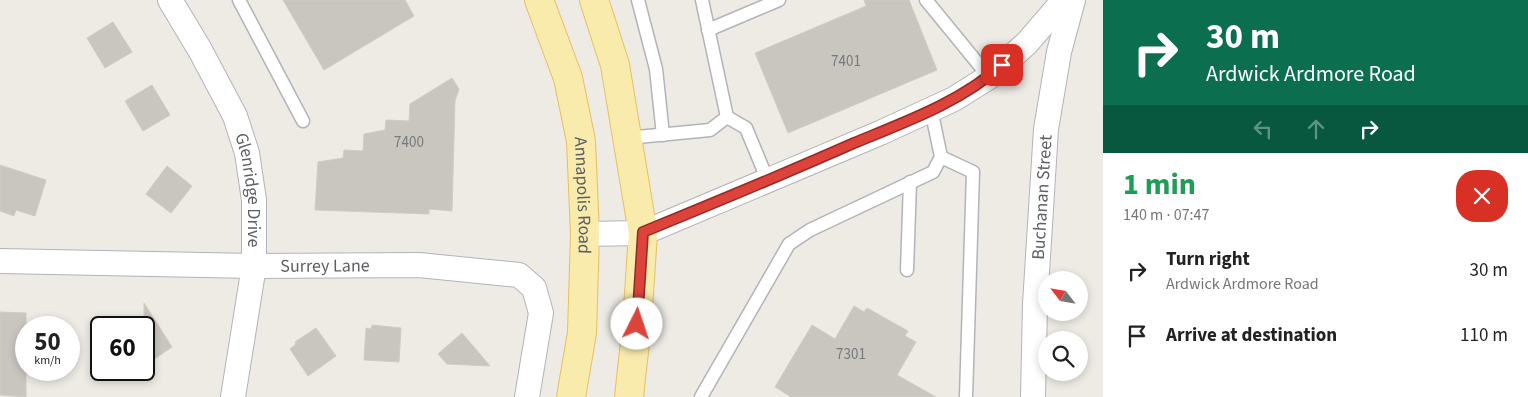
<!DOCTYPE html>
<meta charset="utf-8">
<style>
:root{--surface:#fff;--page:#f6f6f6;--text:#222;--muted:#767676}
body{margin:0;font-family:"Source Sans 3",sans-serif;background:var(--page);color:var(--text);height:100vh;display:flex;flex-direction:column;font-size:19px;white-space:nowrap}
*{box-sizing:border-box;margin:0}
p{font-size:16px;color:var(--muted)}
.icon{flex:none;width:28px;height:28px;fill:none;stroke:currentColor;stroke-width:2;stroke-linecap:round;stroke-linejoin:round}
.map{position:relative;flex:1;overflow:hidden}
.drawer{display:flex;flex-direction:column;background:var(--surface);width:425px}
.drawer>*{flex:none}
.banner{background:#0b6e4f;color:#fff;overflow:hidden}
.needle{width:32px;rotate:301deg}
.controls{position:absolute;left:1038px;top:271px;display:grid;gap:10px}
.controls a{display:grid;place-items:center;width:50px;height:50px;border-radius:50%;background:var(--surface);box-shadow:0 2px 8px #0003;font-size:25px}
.speed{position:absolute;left:15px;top:316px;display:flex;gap:10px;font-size:25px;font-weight:700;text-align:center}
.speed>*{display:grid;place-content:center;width:65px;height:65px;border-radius:50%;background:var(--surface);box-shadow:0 2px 8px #0003;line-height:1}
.speed small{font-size:12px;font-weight:400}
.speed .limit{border:2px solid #111;border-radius:8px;background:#fff;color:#111}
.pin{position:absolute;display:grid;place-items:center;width:42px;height:42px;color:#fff;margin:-21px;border-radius:10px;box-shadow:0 2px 8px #0006}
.me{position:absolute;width:55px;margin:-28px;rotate:4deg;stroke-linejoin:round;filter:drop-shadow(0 0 4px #0008)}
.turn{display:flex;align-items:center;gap:18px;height:105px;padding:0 20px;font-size:22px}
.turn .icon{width:65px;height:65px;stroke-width:2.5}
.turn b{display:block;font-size:35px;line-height:42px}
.lanes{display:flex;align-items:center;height:48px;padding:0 20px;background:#0003;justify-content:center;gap:25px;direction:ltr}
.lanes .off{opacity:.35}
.round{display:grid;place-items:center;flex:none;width:52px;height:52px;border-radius:20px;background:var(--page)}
.overview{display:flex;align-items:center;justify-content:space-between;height:85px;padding:0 20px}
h1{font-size:30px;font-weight:700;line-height:38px;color:#1e9e55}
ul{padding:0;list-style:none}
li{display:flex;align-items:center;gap:15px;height:65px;padding:0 20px}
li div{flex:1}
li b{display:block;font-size:19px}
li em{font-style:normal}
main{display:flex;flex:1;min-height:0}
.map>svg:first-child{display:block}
.building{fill:#c9c6c0;stroke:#d1ccc2}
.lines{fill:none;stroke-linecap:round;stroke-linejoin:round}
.service-casing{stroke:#b1b4b8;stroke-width:15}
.minor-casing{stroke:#b1b4b8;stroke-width:26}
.primary-casing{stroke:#e8bf62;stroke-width:30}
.service{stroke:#fff;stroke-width:12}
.minor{stroke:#fff;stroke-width:24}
.primary{stroke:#f9ebac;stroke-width:28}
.route-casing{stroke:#902c26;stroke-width:12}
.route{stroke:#dd433a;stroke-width:9}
.labels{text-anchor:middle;stroke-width:4.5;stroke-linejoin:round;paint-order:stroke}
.number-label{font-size:15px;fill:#77797a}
.street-label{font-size:18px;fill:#5c5f63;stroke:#fff}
</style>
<main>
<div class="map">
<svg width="1103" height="397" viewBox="0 0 1103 397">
<rect width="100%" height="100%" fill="#edebe4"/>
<g class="building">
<path d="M 283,0 L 405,0 L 414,16 L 324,70 Z"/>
<path d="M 864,0 L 909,0 L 937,70 L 788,133 L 755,53 L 866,6 Z"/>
<path d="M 113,22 L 132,52 L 105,68 L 87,38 Z"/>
<path d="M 452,78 L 459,89 L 455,101 L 452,211 L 429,209 L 429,214 L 315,210 L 318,162 L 343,158 L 344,150 L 363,151 L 364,134 L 385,130 L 386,120 L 409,121 L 410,104 Z"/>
<path d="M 152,85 L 170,115 L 143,131 L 125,101 Z"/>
<path d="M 0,165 L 46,180 L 35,216 L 16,210 L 14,216 L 0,211 Z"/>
<path d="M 167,166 L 192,186 L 171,213 L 146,194 Z"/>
<path d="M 144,303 L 172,347 L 144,366 Z"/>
<path d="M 854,306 L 864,312 L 867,308 L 908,331 L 905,336 L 916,342 L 897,375 L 936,397 L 791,397 L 775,387 L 812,325 L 835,339 Z"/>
<path d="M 0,312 L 26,313 L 26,397 L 0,395 Z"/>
<path d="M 372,325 L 401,328 L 399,362 L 364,360 L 366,328 L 371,329 Z"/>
<path d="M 316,328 L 336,356 L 308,376 L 290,349 L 296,344 L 295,342 Z"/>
<path d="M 462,333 L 474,347 L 490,366 L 447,364 L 438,354 Z"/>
</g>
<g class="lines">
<g class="service-casing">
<g id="service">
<path d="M 239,0 L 303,121"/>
<path d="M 638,0 L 656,69 L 663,135"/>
<path d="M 702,0 L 727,117 L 746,128 L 768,181"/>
<path d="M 926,0 L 989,77"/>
<path d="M 708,30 L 779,0"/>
<path d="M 627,138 L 710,130 L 727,117"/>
<path d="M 941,157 L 973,172 L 966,397"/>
<path d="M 907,270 L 910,182"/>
<path d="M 701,397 L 789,244 L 810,230 L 933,172 L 941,157 L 931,109"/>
</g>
</g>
<g class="minor-casing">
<g id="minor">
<path id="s1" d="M 170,0 L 200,50 L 235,116 L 247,153 L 254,200 L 254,266 L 233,397"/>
<path d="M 585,234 L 643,233 L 880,133 L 954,99 L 989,77 L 1027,43 L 1064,0"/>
<path id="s2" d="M 0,261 L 254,266 L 419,265 L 519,275 L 534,288 L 541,313 L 527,397"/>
<path id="s3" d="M 1033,397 L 1035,304 L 1046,129 L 1059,52 L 1073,0"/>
</g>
</g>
<g class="primary-casing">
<g id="primary">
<path id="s4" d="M 539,0 L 568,78 L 581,141 L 585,234 L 582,333 L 571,397"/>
<path d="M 594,0 L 615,65 L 643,233 L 637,324 L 629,397"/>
</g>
</g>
<use href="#service" class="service"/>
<use href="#minor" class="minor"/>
<use href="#primary" class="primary"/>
</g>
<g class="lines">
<g class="route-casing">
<path id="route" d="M 637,324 L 643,232 C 714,203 784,174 854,143 C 905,122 961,102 1002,65"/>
</g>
<use href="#route" class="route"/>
</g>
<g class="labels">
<g class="number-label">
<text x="846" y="66">7401</text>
<text x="409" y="147">7400</text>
<text x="851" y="359">7301</text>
</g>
<g class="street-label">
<text dy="6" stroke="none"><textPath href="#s1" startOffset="209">Glenridge Drive</textPath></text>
<text dy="6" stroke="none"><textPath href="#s4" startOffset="202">Annapolis Road</textPath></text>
<text dy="6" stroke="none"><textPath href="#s3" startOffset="200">Buchanan Street</textPath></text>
<text dy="6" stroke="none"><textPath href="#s2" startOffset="325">Surrey Lane</textPath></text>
</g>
</g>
</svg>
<div class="controls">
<a><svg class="needle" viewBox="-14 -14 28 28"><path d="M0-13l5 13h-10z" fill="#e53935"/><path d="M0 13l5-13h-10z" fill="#767676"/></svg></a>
<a><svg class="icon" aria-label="search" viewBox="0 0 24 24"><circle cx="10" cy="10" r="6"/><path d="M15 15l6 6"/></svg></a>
</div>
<div class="speed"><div>50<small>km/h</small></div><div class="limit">60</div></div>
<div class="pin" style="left:1002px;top:65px;background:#d93025"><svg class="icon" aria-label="arrive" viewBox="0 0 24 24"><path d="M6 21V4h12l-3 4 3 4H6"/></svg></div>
<svg class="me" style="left:637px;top:324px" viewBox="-20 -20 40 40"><circle r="19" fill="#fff"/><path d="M0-13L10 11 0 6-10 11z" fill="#dd433a"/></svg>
</div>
<section class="drawer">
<div class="banner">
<div class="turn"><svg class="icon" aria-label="right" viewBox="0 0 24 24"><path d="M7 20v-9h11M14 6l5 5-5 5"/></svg><div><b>30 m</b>Ardwick Ardmore Road</div></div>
<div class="lanes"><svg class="icon off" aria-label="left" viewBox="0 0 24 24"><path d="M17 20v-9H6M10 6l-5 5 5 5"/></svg><svg class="icon off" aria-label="ahead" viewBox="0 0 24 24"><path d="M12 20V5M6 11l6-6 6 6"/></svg><svg class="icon" aria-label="right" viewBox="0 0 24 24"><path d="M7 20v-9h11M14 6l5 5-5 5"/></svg></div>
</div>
<div class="overview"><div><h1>1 min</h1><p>140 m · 07:47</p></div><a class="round" style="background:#d93025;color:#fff"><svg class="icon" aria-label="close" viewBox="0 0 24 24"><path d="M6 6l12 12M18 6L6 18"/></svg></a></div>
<ul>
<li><svg class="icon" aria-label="right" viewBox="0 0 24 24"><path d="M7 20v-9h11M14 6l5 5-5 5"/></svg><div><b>Turn right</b><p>Ardwick Ardmore Road</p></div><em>30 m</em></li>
<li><svg class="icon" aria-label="arrive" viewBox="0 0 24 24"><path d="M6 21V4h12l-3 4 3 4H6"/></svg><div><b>Arrive at destination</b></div><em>110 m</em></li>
</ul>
</section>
</main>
